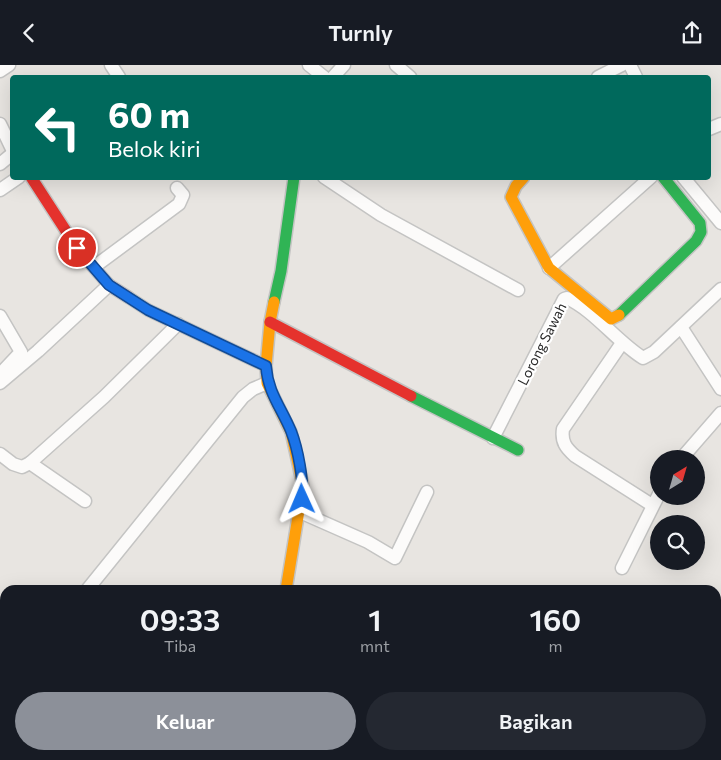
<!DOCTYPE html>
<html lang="id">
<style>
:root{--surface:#171b24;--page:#242831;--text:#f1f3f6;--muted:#9ea1a6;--accent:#8c9099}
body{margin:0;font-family:Commissioner,sans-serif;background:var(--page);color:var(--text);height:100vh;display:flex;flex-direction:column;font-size:19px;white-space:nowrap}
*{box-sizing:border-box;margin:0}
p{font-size:16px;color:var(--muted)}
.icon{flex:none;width:28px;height:28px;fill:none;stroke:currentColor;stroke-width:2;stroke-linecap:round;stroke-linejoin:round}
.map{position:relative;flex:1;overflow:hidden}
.panel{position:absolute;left:0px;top:520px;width:721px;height:175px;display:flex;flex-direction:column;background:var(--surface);border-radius:15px 15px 0 0;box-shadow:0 5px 20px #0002}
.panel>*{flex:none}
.banner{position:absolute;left:10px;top:10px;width:701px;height:105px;border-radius:5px;box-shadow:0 5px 20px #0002;background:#00695c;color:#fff;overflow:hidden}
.needle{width:32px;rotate:37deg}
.tools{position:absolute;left:650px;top:385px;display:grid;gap:10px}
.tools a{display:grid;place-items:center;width:55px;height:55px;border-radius:50%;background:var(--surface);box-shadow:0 5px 20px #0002;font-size:25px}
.pin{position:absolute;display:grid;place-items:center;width:42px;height:42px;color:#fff;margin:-21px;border:2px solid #fff;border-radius:50%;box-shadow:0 1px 5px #0007}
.me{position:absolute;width:55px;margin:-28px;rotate:359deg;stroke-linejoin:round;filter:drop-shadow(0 0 4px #0008)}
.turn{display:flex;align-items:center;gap:18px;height:105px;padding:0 15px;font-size:22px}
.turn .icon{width:65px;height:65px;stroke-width:2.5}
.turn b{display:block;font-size:35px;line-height:42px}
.eta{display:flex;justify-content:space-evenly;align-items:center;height:85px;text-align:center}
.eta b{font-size:30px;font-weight:600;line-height:35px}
.cta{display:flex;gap:10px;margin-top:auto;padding:10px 15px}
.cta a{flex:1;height:58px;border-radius:30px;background:var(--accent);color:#fff;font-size:20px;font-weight:600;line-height:58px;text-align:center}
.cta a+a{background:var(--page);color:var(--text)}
header{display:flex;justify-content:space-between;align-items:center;height:65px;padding:0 15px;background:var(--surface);font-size:22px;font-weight:600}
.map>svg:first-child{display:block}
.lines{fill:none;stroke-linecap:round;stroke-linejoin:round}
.street-casing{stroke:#c4c4c3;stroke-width:15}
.fast-casing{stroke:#c4c4c3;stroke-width:14}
.slow-casing{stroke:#c4c4c3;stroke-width:14}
.jam-casing{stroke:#c4c4c3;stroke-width:14}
.street{stroke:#fcfbfa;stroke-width:12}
.fast{stroke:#30b455;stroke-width:11}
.slow{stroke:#ff9f0a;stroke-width:11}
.jam{stroke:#e5322d;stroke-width:11}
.route-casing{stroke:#114b97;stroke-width:12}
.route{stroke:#1a73e8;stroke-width:9}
.labels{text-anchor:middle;stroke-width:4.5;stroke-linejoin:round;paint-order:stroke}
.street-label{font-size:14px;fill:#2b2b2b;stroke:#fff}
</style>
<header><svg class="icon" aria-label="back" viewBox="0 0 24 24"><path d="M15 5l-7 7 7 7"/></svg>Turnly<svg class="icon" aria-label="share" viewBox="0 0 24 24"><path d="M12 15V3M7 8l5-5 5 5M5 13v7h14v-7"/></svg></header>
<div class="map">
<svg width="721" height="695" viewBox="0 0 721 695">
<rect width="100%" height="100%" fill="#e8e5e1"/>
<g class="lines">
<g class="street-casing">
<g id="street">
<path d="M 111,0 L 119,12"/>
<path d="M 309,0 L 324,12"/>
<path d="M 396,0 L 410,12"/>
<path d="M 630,0 L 636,12"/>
<path d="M 0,6 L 9,0"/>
<path d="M 333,12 L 344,0"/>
<path d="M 598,12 L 622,0"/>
<path d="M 0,59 L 12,84"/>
<path d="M 709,64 L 721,59"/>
<path d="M 0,99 L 12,89"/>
<path d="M 324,112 L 381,150 L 518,225"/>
<path d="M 683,112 L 721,158"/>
<path d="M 0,125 L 19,112"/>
<path d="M 94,202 L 179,139 L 183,130 L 177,123"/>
<path d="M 549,203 L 651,112"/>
<path d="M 0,251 L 21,287 L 2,307"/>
<path d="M 681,262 L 721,324"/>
<path d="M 622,278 L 563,364 C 561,377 566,383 575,391 L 652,440"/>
<path d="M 0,318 L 38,286 L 109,220"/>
<path d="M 493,373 L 564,234 L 567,233 C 595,246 616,276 643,293 L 654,287 L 721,224"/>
<path d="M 0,389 L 13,399 L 22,402 L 30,398 L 104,332 L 178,259"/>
<path d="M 681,394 L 721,348"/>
<path d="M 30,398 L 85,436"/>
<path d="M 300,447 L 368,477 L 395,493 L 427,427"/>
<path d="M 622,503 L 659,429"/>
<path d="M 87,525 L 243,332 L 253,324 L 267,318"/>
<path d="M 716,574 L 721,578"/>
<path d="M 716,607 L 721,599"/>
<path d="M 95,690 L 97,695"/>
<path d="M 347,690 L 350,695"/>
<path d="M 449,690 L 451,695"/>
<path d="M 579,690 L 582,695"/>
<path d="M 224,695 L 228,690"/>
<path d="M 661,695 L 665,690"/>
</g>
</g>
<g class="fast-casing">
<g id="fast">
<path d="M 128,232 L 148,245 L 266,301"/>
<path d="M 274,237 L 281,206 L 294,112"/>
<path d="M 619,250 L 696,176 L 701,167 L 700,158 L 663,112"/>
<path d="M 411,331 L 518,385"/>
</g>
</g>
<g class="slow-casing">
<g id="slow">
<path d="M 524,112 L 516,121 L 511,132 L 549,203 L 611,254 L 619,250"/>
<path d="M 274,237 L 270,257 L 266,301 L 267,318 L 291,367 L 303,421 L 286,525"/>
</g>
</g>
<g class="jam-casing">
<g id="jam">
<path d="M 31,112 L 77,183 L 109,220 L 128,232"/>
<path d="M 270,257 L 411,331"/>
</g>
</g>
<use href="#street" class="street"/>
<use href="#fast" class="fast"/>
<use href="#slow" class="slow"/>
<use href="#jam" class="jam"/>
</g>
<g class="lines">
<g class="route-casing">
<path id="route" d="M 77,183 L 109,220 L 148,245 L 266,301 C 268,328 281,342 291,366 C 298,384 304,416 302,434"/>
</g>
<use href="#route" class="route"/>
</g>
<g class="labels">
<g class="street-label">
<text transform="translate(542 279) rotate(-63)" y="5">Lorong Sawah</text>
</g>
</g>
</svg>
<div class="tools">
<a><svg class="needle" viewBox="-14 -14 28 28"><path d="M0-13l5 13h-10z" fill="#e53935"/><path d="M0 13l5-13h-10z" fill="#9ea1a6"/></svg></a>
<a><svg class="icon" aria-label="search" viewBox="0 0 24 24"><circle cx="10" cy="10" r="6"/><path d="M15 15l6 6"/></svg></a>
</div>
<div class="pin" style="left:77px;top:183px;background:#d93025"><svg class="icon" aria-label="arrive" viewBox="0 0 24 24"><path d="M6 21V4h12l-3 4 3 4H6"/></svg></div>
<svg class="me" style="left:302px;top:434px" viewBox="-20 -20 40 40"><path d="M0-17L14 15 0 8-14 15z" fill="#1a73e8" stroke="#fff" stroke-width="4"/></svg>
<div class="banner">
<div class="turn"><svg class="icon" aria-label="left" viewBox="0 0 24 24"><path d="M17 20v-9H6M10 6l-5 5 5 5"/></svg><div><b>60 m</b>Belok kiri</div></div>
</div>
<section class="panel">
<div class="eta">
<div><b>09:33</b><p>Tiba</p></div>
<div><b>1</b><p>mnt</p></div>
<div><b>160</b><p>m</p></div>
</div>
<div class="cta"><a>Keluar</a><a>Bagikan</a></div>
</section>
</div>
